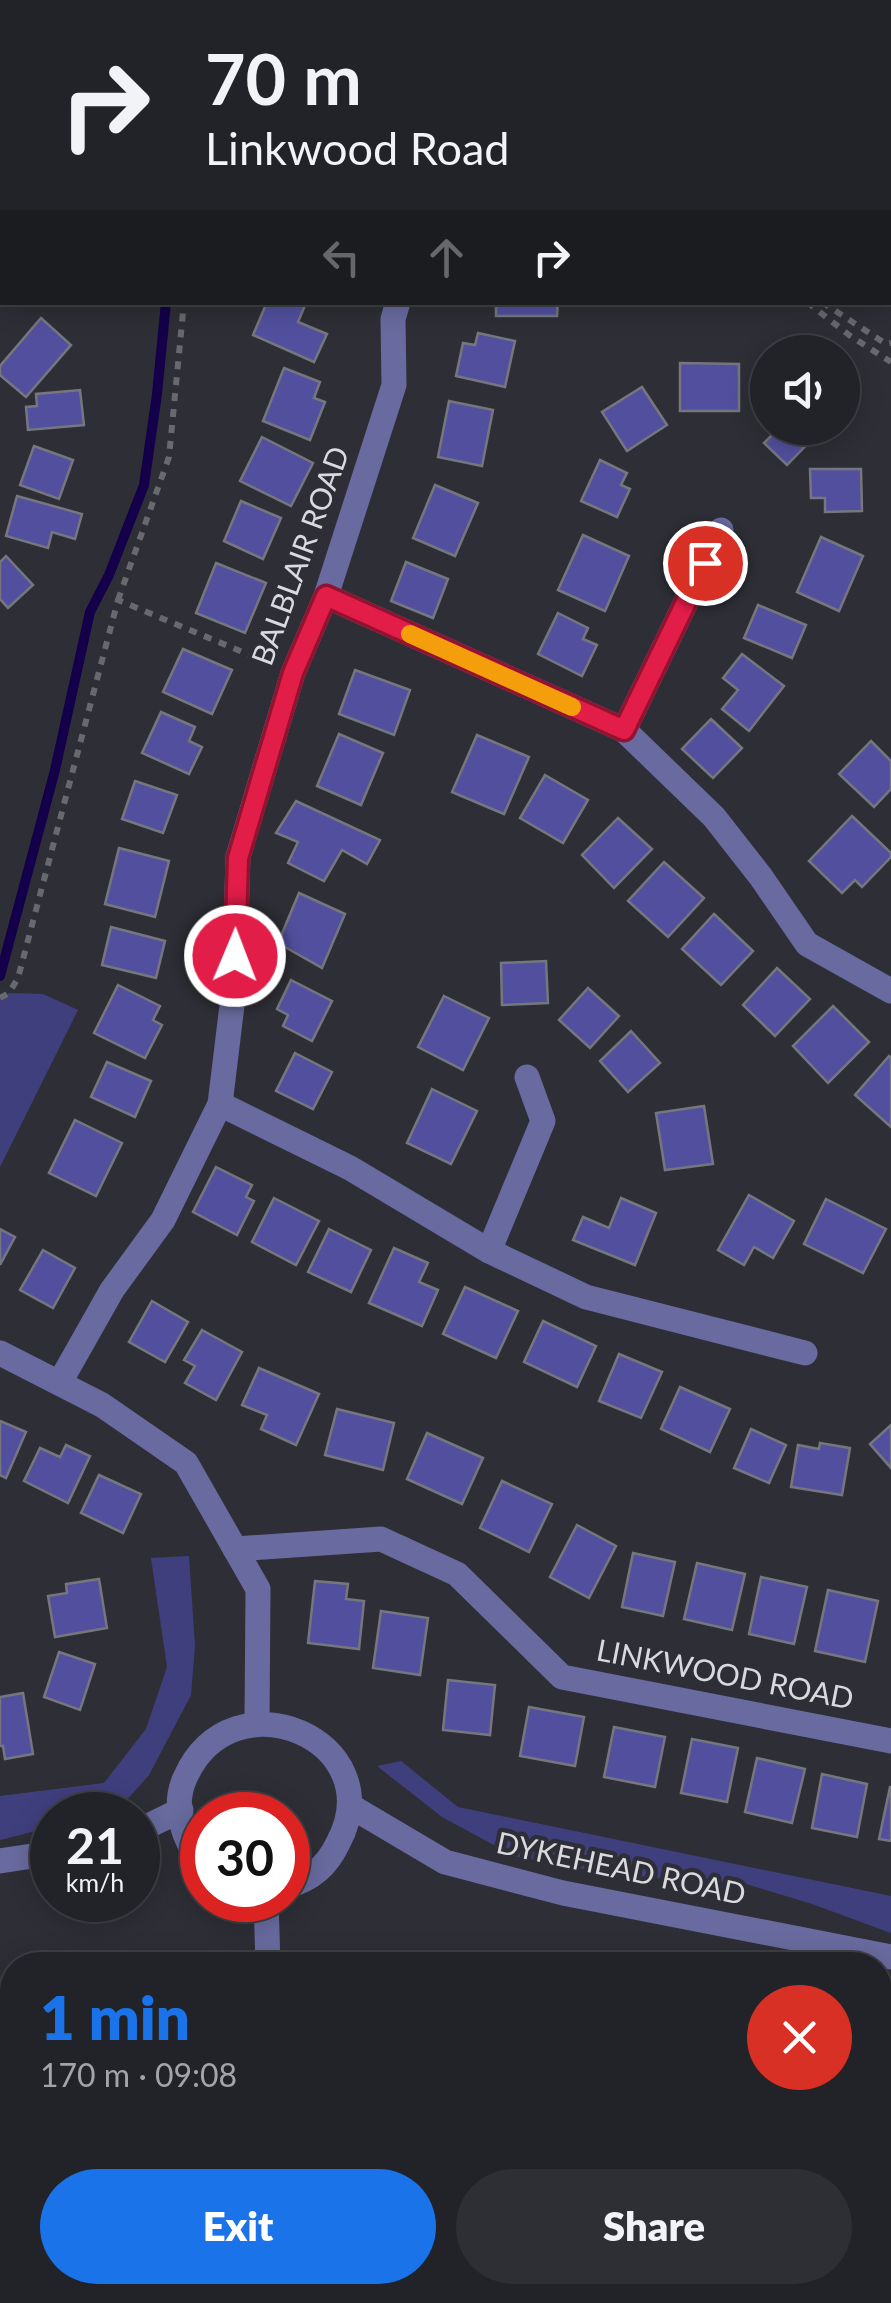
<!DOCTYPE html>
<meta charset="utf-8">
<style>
:root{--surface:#222328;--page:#2e2f34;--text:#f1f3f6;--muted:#a2a4a8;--line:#3f4045;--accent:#1a73e8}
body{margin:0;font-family:Lato,sans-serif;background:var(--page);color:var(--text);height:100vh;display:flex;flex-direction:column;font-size:38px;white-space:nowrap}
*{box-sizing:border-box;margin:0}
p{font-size:32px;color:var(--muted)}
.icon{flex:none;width:55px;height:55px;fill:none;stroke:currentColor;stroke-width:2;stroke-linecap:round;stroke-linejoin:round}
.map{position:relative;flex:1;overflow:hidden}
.sheet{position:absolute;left:0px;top:1952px;width:892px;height:352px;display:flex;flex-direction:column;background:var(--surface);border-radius:40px 40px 0 0;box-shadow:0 5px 25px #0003,0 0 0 2px var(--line)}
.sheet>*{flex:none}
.guide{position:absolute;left:0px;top:0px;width:892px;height:305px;box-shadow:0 5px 25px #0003,0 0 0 2px var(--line);background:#222328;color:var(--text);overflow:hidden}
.controls{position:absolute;left:750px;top:335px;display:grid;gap:20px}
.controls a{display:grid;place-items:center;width:110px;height:110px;border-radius:50%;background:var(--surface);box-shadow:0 5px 25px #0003,0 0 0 2px var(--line);font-size:50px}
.speed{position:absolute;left:30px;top:1792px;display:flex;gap:20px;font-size:50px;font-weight:700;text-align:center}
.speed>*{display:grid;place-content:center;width:130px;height:130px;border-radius:50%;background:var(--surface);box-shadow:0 5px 25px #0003,0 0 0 2px var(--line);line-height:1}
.speed small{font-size:25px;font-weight:400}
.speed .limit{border:15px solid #d22;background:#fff;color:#111}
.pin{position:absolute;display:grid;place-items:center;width:85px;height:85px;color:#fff;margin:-42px;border:5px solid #fff;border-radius:50%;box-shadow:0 2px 10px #0007}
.me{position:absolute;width:110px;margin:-55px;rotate:1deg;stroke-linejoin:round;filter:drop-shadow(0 0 8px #0008)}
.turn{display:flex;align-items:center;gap:35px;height:210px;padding:0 40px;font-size:45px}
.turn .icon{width:130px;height:130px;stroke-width:2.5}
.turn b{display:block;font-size:70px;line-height:85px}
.lanes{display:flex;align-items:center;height:95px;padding:0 40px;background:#0003;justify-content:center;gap:50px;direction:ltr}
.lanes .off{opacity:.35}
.round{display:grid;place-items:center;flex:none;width:105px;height:105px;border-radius:52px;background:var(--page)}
.headline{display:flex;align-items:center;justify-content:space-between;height:170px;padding:0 40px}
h1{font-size:60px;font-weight:800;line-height:75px;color:var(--accent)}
.action{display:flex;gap:20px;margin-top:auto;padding:20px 40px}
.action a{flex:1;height:115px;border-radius:60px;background:var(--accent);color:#fff;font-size:40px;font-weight:800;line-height:115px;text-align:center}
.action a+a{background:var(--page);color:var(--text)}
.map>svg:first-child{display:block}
.green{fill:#403f7e}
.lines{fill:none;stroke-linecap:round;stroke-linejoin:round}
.stream{stroke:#14004a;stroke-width:10}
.building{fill:#52509e;stroke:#75767e;stroke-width:2.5}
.path{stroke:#68686f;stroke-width:6;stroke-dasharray:8 8;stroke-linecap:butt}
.minor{stroke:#696ba0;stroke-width:25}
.route-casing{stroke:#92132f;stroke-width:25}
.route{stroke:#e11d48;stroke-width:18}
.slow{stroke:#f59e0b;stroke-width:18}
.labels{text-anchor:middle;stroke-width:9;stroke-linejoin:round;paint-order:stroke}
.street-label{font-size:30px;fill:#d9d9de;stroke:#2e2f36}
</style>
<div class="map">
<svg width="891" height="2303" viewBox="0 0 891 2303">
<rect width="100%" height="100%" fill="#2e2f36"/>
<g class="green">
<path d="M 595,0 L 891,0 L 891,296 L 890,2 Z"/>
<path d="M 9,993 L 43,994 L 78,1010 L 0,1167 L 0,998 Z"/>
<path d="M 189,1556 L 195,1646 L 191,1695 L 149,1775 L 117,1811 L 102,1815 L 52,1815 L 52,1827 L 0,1840 L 0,1796 L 104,1783 L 146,1729 L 167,1667 L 151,1558 Z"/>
<path d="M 401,1761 L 458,1807 L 891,1896 L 891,1933 L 812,1904 L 743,1883 L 613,1875 L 514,1856 L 442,1817 L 377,1766 Z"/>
</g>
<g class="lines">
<g class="stream">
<path d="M 600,0 L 616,2"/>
<path d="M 0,976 L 55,770 L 90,612 L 109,575 L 144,485 L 157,394 L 166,302"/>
</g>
</g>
<g class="building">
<path d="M 267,302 L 306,303 L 298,322 L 327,334 L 314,362 L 253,335 Z"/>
<path d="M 496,302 L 558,302 L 557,316 L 496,316 Z"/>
<path d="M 41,318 L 71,345 L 26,397 L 0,375 L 0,366 Z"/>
<path d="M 478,333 L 515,341 L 505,387 L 456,376 L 463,343 L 475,345 Z"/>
<path d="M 680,363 L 739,364 L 739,411 L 680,411 Z"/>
<path d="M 284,368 L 320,382 L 314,398 L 325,402 L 310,440 L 263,421 Z"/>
<path d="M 642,387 L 667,425 L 627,451 L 602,412 Z"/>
<path d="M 80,390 L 84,425 L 28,430 L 26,407 L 37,406 L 36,394 Z"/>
<path d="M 449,401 L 493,410 L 482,466 L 438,457 Z"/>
<path d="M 768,427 L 768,428 L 823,428 L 787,465 L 764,443 L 772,435 L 766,429 Z"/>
<path d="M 262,437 L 313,463 L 291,506 L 240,481 Z"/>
<path d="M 34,446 L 73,460 L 59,499 L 20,485 Z"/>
<path d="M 600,460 L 627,473 L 621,485 L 630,489 L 617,517 L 581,501 Z"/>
<path d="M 810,469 L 861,469 L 862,511 L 825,512 L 825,498 L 811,498 Z"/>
<path d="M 435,485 L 478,503 L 455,556 L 413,538 Z"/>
<path d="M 17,496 L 82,514 L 75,539 L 52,532 L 48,548 L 6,536 Z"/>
<path d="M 241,501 L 281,518 L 263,559 L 224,541 Z"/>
<path d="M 583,535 L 629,556 L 605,611 L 558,590 Z"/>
<path d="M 821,537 L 863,556 L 839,611 L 797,592 Z"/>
<path d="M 6,556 L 33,585 L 8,608 L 0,599 L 0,562 Z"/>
<path d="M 406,562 L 448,579 L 433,618 L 391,601 Z"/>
<path d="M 216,563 L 266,583 L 245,633 L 196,613 Z"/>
<path d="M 758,605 L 806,625 L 792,658 L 744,638 Z"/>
<path d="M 558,613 L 588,628 L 583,639 L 597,645 L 582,676 L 538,654 Z"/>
<path d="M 183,649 L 232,670 L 212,714 L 163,692 Z"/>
<path d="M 742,654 L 784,686 L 749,731 L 722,709 L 738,690 L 723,678 Z"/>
<path d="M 355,670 L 410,690 L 394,735 L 339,714 Z"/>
<path d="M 161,712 L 195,727 L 189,741 L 202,747 L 189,774 L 142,753 Z"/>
<path d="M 711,719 L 742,748 L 713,778 L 682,749 Z"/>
<path d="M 339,734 L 383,753 L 361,805 L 317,786 Z"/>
<path d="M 477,735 L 529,757 L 504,814 L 452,792 Z"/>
<path d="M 871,741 L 891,761 L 891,789 L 874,807 L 839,774 Z"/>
<path d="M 545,775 L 588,800 L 563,843 L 520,818 Z"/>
<path d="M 135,781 L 177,795 L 163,833 L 122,819 Z"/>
<path d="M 296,801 L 380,840 L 367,864 L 342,850 L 324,881 L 288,863 L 298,842 L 276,833 Z"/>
<path d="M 852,816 L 891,853 L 891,857 L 862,887 L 855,880 L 842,893 L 809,861 Z"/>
<path d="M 618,818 L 652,849 L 614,888 L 582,855 Z"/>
<path d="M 119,848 L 169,861 L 155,917 L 105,904 Z"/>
<path d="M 664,862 L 704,898 L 668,937 L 628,901 Z"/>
<path d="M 299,893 L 345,914 L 322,968 L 278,943 Z"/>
<path d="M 714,914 L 753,951 L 721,985 L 682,949 Z"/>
<path d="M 111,927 L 165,941 L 156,978 L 102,965 Z"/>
<path d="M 546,961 L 548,1003 L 502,1005 L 501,963 Z"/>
<path d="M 777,968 L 810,999 L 775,1036 L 743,1005 Z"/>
<path d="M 291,980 L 332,1001 L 312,1041 L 283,1026 L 288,1015 L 277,1009 Z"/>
<path d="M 118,985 L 160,1006 L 153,1020 L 162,1025 L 145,1058 L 94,1033 Z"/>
<path d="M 588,988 L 619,1016 L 590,1048 L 559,1020 Z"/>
<path d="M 444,996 L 489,1018 L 463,1070 L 418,1047 Z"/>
<path d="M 833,1006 L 869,1042 L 828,1083 L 793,1046 Z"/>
<path d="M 631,1031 L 660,1063 L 628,1092 L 600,1061 Z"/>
<path d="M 295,1053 L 332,1072 L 313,1109 L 276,1091 Z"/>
<path d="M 889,1056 L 891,1058 L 891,1127 L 855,1095 Z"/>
<path d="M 107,1062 L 151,1081 L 135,1117 L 91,1097 Z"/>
<path d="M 432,1089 L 477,1111 L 451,1164 L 407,1143 Z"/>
<path d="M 704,1106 L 713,1164 L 665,1170 L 656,1113 Z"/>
<path d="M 75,1120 L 122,1143 L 96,1196 L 49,1173 Z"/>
<path d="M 216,1167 L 252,1185 L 246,1197 L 254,1201 L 237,1235 L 193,1212 Z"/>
<path d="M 749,1195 L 794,1221 L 773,1258 L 754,1247 L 744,1265 L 718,1250 Z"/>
<path d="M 274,1198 L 319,1221 L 296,1265 L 252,1242 Z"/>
<path d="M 621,1198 L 656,1213 L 635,1265 L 573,1240 L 583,1217 L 609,1228 Z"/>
<path d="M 826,1199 L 886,1229 L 863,1273 L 804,1244 Z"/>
<path d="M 0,1229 L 15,1237 L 0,1265 Z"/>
<path d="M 329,1229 L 371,1250 L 351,1292 L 308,1272 Z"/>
<path d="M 394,1248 L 428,1263 L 419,1282 L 438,1290 L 422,1326 L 369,1303 Z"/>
<path d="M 43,1250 L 75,1268 L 53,1308 L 20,1290 Z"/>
<path d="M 465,1287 L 518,1311 L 496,1358 L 443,1334 Z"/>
<path d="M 152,1301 L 188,1322 L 165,1362 L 129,1342 Z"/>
<path d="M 543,1321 L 596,1346 L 577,1387 L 524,1362 Z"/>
<path d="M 202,1330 L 242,1352 L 216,1400 L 185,1383 L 195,1366 L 184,1360 Z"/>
<path d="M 619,1354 L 662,1372 L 641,1418 L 599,1401 Z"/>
<path d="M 259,1368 L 319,1394 L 296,1445 L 261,1429 L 267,1415 L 242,1405 Z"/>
<path d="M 680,1387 L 730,1409 L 710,1452 L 661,1429 Z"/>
<path d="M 337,1409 L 394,1423 L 383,1470 L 325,1455 Z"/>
<path d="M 0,1421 L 26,1432 L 6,1478 L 0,1475 Z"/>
<path d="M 891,1425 L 891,1468 L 870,1444 Z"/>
<path d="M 751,1429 L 786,1445 L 769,1483 L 734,1468 Z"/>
<path d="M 427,1433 L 483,1458 L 462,1504 L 407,1479 Z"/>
<path d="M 820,1443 L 850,1448 L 842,1495 L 791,1487 L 798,1445 L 819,1449 Z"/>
<path d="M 66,1445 L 90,1456 L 68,1503 L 24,1481 L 40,1448 L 60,1457 Z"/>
<path d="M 99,1475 L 141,1494 L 123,1533 L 81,1513 Z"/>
<path d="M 502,1481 L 552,1504 L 529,1552 L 480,1528 Z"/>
<path d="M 577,1525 L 616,1546 L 589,1598 L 550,1577 Z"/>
<path d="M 633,1553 L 675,1562 L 663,1616 L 622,1607 Z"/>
<path d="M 697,1563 L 745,1574 L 732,1630 L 684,1619 Z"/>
<path d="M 761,1577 L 807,1587 L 794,1644 L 749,1634 Z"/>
<path d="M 99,1579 L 107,1628 L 55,1637 L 48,1596 L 67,1593 L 66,1584 Z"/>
<path d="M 315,1581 L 348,1584 L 346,1599 L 364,1601 L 359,1649 L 308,1643 Z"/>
<path d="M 828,1590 L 878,1601 L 865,1662 L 815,1651 Z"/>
<path d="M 381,1611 L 428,1618 L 420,1675 L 373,1668 Z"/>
<path d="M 59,1652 L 95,1664 L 80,1710 L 44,1697 Z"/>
<path d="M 448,1680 L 495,1685 L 490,1735 L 443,1730 Z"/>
<path d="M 23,1693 L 33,1754 L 5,1759 L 3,1746 L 0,1746 L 0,1697 Z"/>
<path d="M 529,1707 L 584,1717 L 575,1766 L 520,1756 Z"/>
<path d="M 614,1727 L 665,1737 L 655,1787 L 604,1777 Z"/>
<path d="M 692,1739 L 738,1748 L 727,1802 L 681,1793 Z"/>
<path d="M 757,1758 L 805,1769 L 792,1823 L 745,1812 Z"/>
<path d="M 822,1774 L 867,1784 L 857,1837 L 812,1828 Z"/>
<path d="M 890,1787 L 891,1787 L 891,1841 L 879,1839 Z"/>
<path d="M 880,2047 L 891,2050 L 891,2078 L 880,2076 Z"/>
<path d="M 880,2076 L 891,2078 L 891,2104 L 880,2102 Z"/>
<path d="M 880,2102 L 891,2104 L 891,2132 L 880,2130 Z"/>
<path d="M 880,2130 L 891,2132 L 887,2160 L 880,2159 Z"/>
<path d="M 0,2159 L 12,2162 L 12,2215 L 0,2213 Z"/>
<path d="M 0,2213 L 12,2215 L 9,2277 L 0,2276 Z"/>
<path d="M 104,2292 L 156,2301 L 156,2303 L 102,2303 Z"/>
<path d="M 256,2293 L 308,2302 L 308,2303 L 254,2303 Z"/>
</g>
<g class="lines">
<g class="path">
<path d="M 303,0 L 305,2"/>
<path d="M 468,0 L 475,2"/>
<path d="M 621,0 L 632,2"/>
<path d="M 320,2 L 326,0"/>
<path d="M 746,2 L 751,0"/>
<path d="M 807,302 L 849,335 L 891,362"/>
<path d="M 822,302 L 886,344 L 891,343"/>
<path d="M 118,600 L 169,457 L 184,302"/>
<path d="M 0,998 L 9,993 L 18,978 L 118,600 L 269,663"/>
</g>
<g class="minor">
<path d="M 0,69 L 2,70"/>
<path d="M 326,596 L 624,730 L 714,817 L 761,877 L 807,944 L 891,991"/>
<path d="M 624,730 L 721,530"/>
<path d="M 220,1104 L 350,1168 L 489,1251 L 586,1297 L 805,1353"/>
<path d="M 489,1251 L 543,1121 L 527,1077"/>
<path d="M 0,1353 L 102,1405 L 186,1463 L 258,1589 L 257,1723"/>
<path d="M 60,1382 L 112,1290 L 163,1220 L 220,1104 L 234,989 L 238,857 L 293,673 L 326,596 L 394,385 L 393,319 L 398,302"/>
<path d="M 235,1549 L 381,1539 L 457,1574 L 562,1677 L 891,1741"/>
<path d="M 352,1807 L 445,1862 L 563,1893 L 891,1957"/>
<path d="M 138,1831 L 181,1810"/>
<path d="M 0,1861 L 52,1853"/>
<path d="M 202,1862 C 183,1841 172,1806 185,1778 C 232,1671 393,1741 338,1843 C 327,1866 312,1879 288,1886"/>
<path d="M 266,1900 L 268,1965"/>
<path d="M 0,2129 L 12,2131"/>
<path d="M 880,2288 L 891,2290"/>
<path d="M 37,2303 L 39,2292"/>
<path d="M 362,2303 L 363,2292"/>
</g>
</g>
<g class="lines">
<g class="route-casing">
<path id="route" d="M 235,956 L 238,858 L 293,673 L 326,596 L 624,730 L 705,563"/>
</g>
<use href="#route" class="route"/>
<path class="slow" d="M 410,634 L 572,707"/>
</g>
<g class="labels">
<g class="street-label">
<text transform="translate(301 556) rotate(-70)" y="10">BALBLAIR ROAD</text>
<text transform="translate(725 1675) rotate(11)" y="10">LINKWOOD ROAD</text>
<text transform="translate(621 1869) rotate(12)" y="10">DYKEHEAD ROAD</text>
</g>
</g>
</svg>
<div class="controls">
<a><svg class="icon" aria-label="sound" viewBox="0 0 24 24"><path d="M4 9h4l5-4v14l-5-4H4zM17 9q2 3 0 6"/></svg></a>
</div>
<div class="speed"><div>21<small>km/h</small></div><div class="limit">30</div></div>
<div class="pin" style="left:705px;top:563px;background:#d93025"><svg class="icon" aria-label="arrive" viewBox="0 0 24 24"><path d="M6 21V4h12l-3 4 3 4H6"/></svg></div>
<svg class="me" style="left:235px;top:956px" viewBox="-20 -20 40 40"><circle r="17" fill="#e11d48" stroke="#fff" stroke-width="3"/><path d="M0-11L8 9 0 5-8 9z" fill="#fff"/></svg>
<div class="guide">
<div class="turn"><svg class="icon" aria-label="right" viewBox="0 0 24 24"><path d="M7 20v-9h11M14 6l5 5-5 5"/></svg><div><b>70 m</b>Linkwood Road</div></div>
<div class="lanes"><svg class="icon off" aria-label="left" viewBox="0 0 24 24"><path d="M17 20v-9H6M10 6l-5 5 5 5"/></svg><svg class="icon off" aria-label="ahead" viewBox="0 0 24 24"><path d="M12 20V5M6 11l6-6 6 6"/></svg><svg class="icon" aria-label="right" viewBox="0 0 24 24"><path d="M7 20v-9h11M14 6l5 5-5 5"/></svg></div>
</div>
<section class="sheet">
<div class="headline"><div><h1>1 min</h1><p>170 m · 09:08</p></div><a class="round" style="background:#d93025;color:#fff"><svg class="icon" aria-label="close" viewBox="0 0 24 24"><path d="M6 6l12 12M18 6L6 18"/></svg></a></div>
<div class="action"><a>Exit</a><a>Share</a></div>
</section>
</div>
